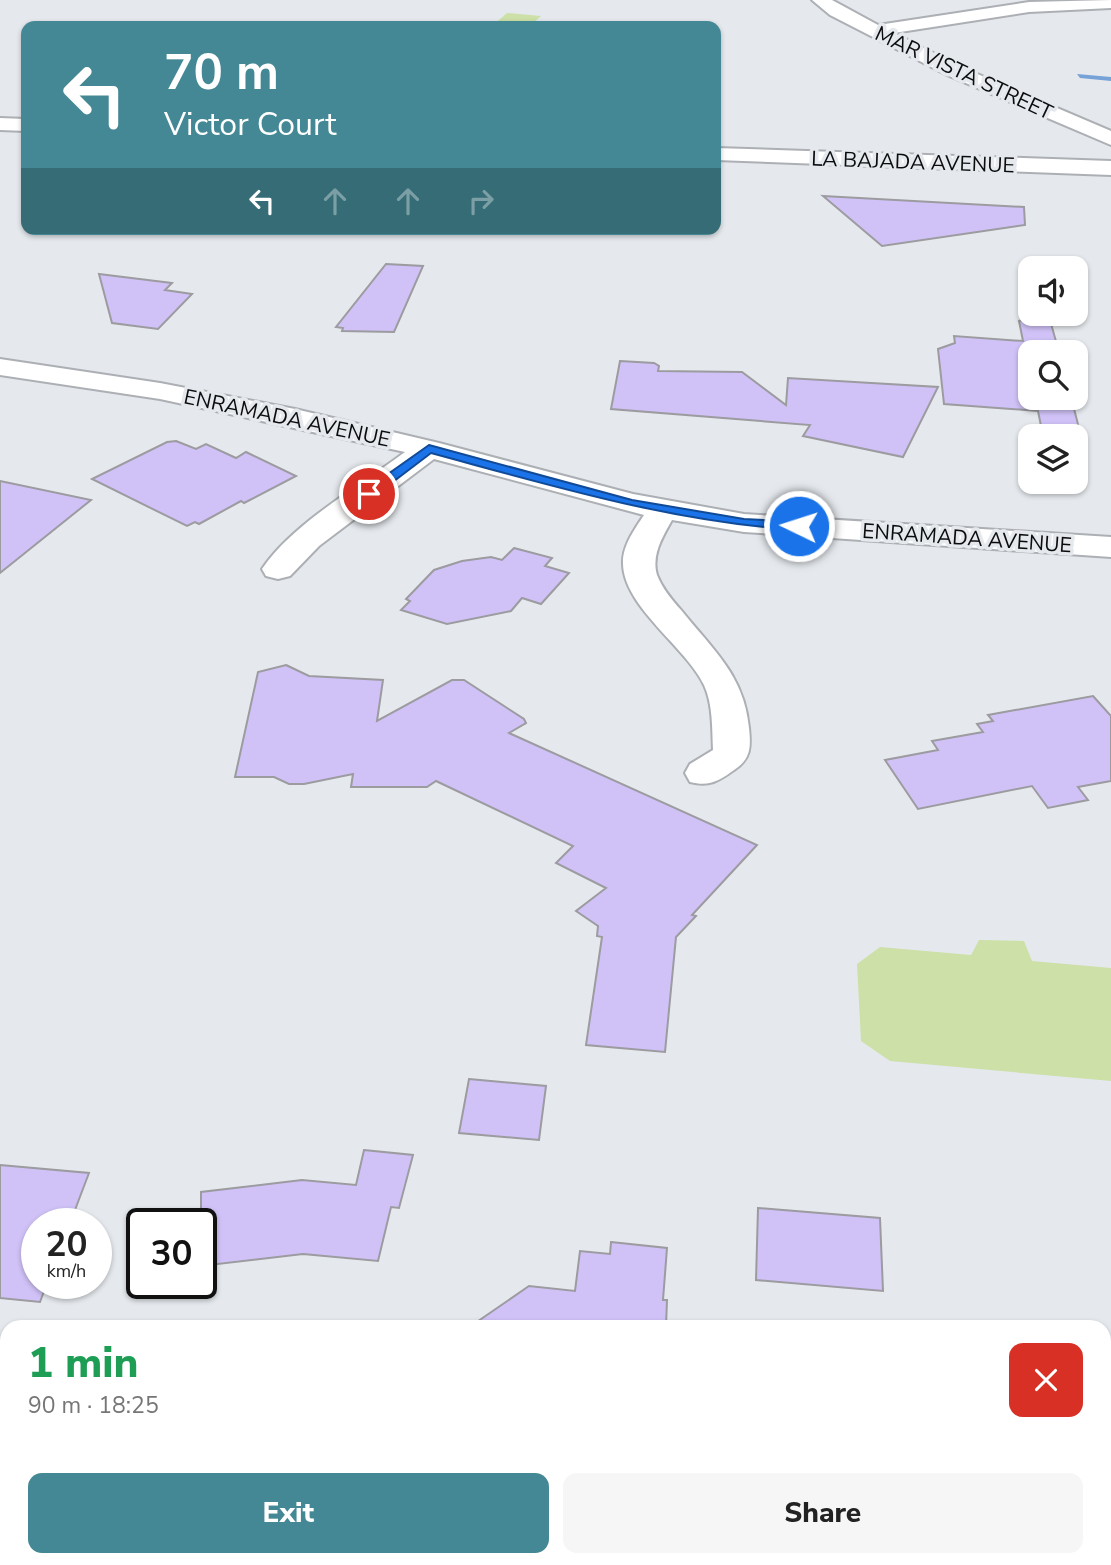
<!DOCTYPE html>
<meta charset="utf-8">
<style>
:root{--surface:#fff;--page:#f6f6f6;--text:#222;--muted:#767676;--accent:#438894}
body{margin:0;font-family:"Nunito Sans",sans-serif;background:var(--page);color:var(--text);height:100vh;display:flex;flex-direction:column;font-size:26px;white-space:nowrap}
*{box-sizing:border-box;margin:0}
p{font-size:23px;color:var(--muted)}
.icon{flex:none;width:38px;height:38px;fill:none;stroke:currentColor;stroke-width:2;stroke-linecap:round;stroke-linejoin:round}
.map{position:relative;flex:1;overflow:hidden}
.side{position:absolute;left:0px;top:1320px;width:1111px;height:247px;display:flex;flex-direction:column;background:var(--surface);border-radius:21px 21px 0 0;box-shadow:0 2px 5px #0004}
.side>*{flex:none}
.top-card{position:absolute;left:21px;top:21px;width:700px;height:214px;border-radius:14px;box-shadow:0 2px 5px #0004;background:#438894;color:#fff;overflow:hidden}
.buttons{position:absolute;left:1018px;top:256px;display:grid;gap:14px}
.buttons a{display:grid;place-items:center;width:70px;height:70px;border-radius:14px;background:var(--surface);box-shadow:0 2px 5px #0004;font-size:35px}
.speed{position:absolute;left:21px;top:1208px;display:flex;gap:14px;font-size:35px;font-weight:700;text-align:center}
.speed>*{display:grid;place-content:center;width:91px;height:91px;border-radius:50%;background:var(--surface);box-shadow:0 2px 5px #0004;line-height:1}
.speed small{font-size:18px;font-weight:400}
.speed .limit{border:4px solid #111;border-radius:10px;background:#fff;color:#111}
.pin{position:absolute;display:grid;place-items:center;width:60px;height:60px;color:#fff;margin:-30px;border:4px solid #fff;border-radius:50%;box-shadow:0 2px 7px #0007}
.me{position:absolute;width:77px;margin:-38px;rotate:274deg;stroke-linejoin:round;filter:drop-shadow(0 0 5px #0008)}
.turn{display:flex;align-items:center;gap:24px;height:147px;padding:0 28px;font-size:32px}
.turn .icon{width:91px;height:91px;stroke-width:2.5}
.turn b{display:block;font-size:49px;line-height:60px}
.lanes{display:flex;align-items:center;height:66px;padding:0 28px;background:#0003;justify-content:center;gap:35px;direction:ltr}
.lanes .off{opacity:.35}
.round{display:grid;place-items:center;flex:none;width:74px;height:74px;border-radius:14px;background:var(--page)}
.headline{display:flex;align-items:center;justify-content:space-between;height:119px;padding:0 28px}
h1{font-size:42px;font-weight:800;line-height:52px;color:#1e9e55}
.cta{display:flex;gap:14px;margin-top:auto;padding:14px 28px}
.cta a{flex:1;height:80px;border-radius:14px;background:var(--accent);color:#fff;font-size:28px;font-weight:800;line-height:80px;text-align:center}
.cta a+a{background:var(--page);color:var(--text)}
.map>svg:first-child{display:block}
.green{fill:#cce0a8}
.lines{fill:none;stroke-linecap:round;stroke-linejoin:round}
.stream{fill:#76a2d8;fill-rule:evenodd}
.building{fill:#d0c2f7;stroke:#9c9ba0;stroke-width:2}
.minor-casing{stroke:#acafb4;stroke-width:4}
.minor{fill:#fff;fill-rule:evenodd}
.route{fill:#1a73e8;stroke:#114b97;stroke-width:2}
.labels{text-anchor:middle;stroke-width:7;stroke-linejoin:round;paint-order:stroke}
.far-street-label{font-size:21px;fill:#0b0c0d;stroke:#e5e9ed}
</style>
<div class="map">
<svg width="1111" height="1565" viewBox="0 0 1111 1565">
<rect width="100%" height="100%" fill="#e5e9ed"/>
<g class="green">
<path d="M 507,13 L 541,16 L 530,26 L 492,26 Z"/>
<path d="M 979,940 L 1024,941 L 1032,961 L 1111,968 L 1111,1081 L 890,1061 L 861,1041 L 857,964 L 880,947 L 971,955 Z"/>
</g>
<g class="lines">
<path class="stream" d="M 1077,74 L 1111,77 L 1111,81 L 1080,78 Z"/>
</g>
<g class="building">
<path d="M 823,196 L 1024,207 L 1025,225 L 882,246 Z"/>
<path d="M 386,264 L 423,266 L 394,332 L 342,331 L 343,328 L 336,327 Z"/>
<path d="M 99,274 L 172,283 L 165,290 L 192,294 L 158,329 L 112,323 Z"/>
<path d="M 1048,313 L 1059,352 L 1031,352 L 1031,397 L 1071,397 L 1081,436 L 1043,436 L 1038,411 L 944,404 L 938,349 L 955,343 L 954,336 L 1023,341 L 1019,321 Z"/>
<path d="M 620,361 L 654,363 L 659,366 L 658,371 L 742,372 L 786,405 L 788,378 L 938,387 L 903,457 L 803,436 L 810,425 L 611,409 Z"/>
<path d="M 176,441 L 196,449 L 206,444 L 236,458 L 246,452 L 296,476 L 244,503 L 241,501 L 199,524 L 195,522 L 187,526 L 92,479 L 167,442 Z"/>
<path d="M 0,481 L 91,500 L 0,573 Z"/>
<path d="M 514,548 L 552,558 L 545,566 L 569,573 L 541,604 L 522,598 L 511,611 L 447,624 L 401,610 L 410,601 L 406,599 L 434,570 L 462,561 L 491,557 L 502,560 Z"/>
<path d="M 286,665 L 309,676 L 383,680 L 377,721 L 452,680 L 464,680 L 524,719 L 526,723 L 509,733 L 757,845 L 692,915 L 696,916 L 676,937 L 665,1052 L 586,1045 L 602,937 L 597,936 L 598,926 L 576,911 L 606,888 L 556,863 L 573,846 L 436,781 L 427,787 L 351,787 L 353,774 L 304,784 L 289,784 L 274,777 L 235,777 L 258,672 Z"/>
<path d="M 1093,696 L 1111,716 L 1111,781 L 1078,787 L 1088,800 L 1048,808 L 1032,786 L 918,809 L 885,760 L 938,750 L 932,741 L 983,732 L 977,724 L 993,721 L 988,715 Z"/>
<path d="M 469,1079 L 546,1086 L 539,1140 L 459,1133 Z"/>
<path d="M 364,1150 L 413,1155 L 399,1208 L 391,1207 L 378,1261 L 303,1254 L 201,1266 L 201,1192 L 302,1180 L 356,1185 Z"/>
<path d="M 0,1165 L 89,1173 L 70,1223 L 37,1223 L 37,1283 L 47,1283 L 40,1302 L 0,1298 Z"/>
<path d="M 758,1208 L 880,1218 L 883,1291 L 756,1280 Z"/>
<path d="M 611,1242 L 667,1248 L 663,1300 L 667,1300 L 666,1326 L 471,1326 L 529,1286 L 575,1291 L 580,1251 L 610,1254 Z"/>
</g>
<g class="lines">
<g class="minor-casing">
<g id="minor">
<path d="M 812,0 L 832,0 L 878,25 L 1029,2 L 1111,0 L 1111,8 L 1029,12 L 894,33 L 961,67 L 1111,131 L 1111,145 L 947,75 L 830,15 Z"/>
<path d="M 0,118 L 26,119 L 26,131 L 0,130 Z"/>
<path d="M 716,148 L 1111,161 L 1111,175 L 716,160 Z"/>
<path d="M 0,359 L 160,383 L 295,409 L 439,443 L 633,494 L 744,514 L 1111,537 L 1111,557 L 744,532 L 672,520 C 663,536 651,555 657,575 C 662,588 672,600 681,610 C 713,650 744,675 749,728 C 751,747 751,759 734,770 C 719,781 709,787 690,782 L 685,773 L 690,764 L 713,750 C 712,729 713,704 704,685 C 686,647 624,607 623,564 C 622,546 635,529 644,515 L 434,459 L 319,546 L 290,576 L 278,579 L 266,576 L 262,569 C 293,523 360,486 405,452 L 160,399 L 0,375 Z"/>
</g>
</g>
<use href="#minor" class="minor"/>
</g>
<path class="route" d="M 429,445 L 632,500 L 744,519 L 799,522 L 805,526 L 799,530 C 672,522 553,486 431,453 L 373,497 L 364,497 L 364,491 Z"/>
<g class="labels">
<g class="far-street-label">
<text transform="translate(964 73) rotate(25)" y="7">MAR VISTA STREET</text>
<text transform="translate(913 162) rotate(2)" y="7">LA BAJADA AVENUE</text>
<text transform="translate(287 418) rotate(12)" y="7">ENRAMADA AVENUE</text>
<text transform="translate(967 538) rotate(4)" y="7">ENRAMADA AVENUE</text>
</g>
</g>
</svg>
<div class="buttons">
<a><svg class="icon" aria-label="sound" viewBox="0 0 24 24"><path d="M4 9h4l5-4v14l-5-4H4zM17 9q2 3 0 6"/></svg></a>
<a><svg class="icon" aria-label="search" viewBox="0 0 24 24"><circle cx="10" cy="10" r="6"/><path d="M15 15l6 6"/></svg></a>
<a><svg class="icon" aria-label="layers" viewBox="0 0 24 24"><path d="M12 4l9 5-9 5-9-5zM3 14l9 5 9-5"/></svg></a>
</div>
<div class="speed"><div>20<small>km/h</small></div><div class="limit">30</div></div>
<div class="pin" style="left:369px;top:494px;background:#d93025"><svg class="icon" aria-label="arrive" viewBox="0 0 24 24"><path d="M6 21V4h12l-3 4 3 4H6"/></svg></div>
<svg class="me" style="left:799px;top:526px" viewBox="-20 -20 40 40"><circle r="17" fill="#1a73e8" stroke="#fff" stroke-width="3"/><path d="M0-11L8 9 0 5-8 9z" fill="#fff"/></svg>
<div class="top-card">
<div class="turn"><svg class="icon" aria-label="left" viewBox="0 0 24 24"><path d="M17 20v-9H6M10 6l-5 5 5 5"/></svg><div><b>70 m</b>Victor Court</div></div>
<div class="lanes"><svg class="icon" aria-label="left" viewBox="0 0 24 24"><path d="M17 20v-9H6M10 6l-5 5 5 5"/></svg><svg class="icon off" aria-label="ahead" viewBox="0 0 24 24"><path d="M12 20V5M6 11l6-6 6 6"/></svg><svg class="icon off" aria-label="ahead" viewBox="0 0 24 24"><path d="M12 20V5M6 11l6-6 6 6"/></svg><svg class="icon off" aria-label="right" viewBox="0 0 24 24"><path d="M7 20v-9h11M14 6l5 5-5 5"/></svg></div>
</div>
<section class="side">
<div class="headline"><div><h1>1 min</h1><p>90 m · 18:25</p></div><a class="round" style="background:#d93025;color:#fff"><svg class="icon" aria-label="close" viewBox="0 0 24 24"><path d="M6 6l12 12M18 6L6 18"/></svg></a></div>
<div class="cta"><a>Exit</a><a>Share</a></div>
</section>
</div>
